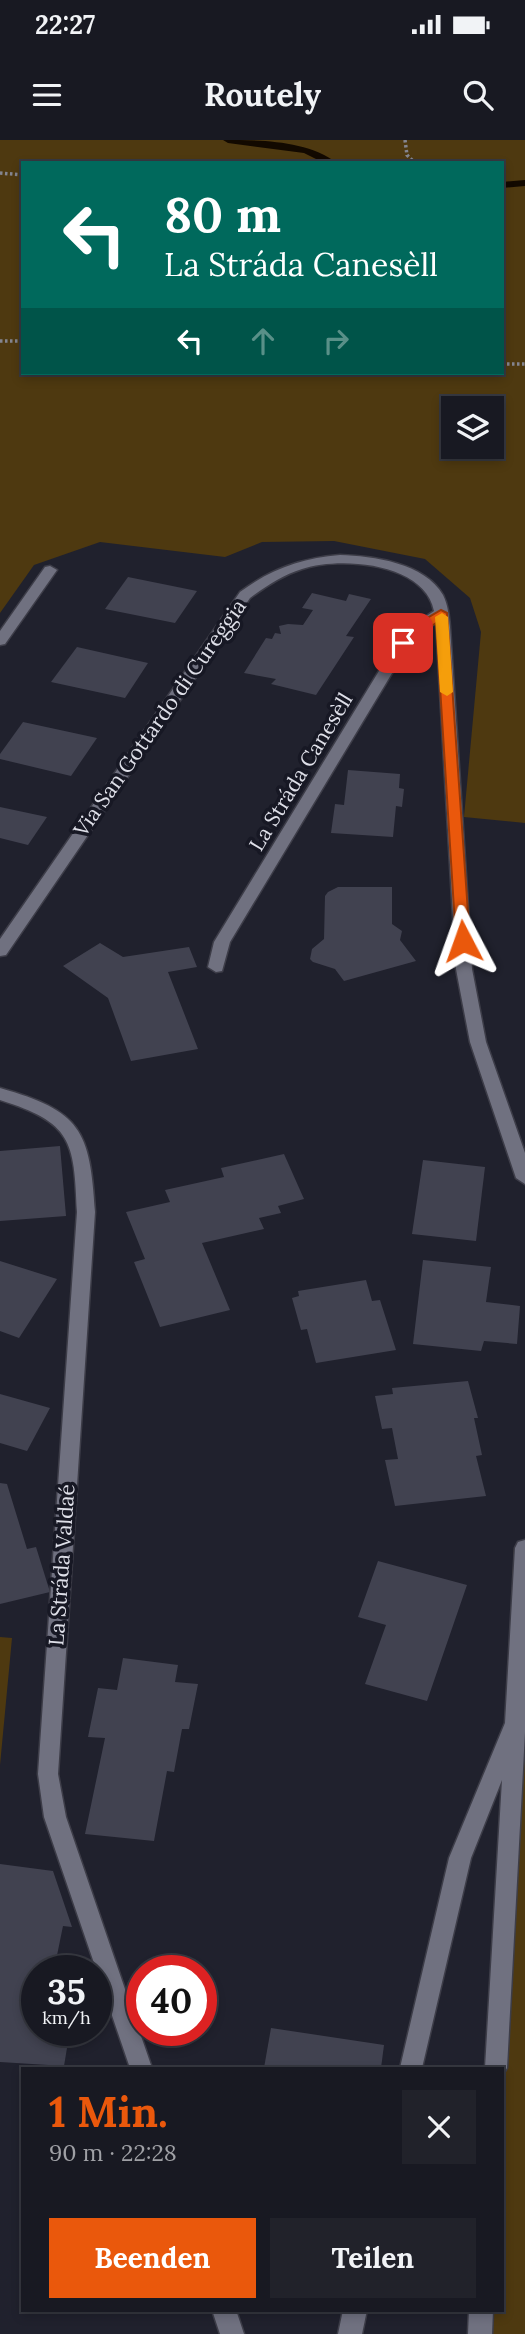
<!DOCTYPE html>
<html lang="de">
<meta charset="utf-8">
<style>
:root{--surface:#181922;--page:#21222a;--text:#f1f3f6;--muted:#9fa0a5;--line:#363840;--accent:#ea580c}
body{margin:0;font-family:Lora,serif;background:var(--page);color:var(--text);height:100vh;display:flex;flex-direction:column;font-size:26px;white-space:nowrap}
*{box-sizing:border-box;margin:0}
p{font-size:23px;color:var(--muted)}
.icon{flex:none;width:38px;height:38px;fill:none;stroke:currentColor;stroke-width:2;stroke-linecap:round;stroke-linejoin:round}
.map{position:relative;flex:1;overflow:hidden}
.side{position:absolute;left:21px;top:1927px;width:483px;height:245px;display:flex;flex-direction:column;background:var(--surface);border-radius:0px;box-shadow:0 4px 10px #0003,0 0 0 2px var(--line)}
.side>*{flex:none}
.top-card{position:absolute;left:21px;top:21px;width:483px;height:214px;border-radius:0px;box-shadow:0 4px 10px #0003,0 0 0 2px var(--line);background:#00695c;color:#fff;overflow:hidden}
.fabs{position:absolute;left:441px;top:256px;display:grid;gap:14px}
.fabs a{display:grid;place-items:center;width:63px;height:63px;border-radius:0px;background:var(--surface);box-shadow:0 4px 10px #0003,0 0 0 2px var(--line);font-size:35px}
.speed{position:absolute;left:21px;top:1815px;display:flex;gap:14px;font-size:35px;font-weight:700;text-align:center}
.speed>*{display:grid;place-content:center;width:91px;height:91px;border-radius:50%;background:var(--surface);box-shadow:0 4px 10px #0003,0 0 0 2px var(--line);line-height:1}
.speed small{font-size:18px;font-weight:400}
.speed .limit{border:10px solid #d22;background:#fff;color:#111}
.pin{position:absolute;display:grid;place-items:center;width:60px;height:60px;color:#fff;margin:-30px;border-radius:14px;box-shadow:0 4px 10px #0006}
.me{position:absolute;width:77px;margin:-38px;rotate:356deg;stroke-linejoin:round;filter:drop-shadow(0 0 5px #0008)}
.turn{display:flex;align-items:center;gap:24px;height:147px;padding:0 28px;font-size:32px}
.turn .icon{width:91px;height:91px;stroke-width:2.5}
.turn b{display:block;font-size:49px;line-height:60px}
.lanes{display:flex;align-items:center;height:66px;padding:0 28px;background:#0003;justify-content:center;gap:35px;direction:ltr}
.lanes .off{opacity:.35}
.round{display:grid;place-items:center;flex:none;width:74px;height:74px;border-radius:0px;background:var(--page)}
.overview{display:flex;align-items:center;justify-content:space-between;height:119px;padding:0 28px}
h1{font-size:42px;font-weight:700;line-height:52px;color:var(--accent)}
.action{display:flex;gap:14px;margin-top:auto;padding:14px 28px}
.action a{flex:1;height:80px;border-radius:0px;background:var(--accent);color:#fff;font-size:28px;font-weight:700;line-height:80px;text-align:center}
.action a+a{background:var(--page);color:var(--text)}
.status{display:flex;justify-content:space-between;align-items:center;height:49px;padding:0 35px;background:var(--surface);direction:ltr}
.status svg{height:19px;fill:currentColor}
header{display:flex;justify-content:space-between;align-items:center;height:91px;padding:0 28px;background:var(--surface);font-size:32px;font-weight:700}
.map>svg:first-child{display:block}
.green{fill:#4e3910;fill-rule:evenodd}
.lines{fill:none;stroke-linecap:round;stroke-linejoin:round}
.stream{fill:#120900;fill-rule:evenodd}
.building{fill:#414250}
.minor-casing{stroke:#3d3d48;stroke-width:3}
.path{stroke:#848590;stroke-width:3.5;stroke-dasharray:2.5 2.5;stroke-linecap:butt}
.minor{fill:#707180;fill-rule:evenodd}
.route{fill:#ea580c;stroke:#983908;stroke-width:2}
.slow{fill:#f59e0b}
.labels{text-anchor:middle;stroke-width:7;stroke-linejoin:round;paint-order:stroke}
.street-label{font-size:21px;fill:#dedfe8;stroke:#171824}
</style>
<div class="status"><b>22:27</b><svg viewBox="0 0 49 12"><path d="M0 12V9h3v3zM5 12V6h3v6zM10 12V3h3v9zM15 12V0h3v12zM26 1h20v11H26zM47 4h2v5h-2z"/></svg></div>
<header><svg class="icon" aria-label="menu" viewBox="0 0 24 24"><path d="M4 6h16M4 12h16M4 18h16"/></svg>Routely<svg class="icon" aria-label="search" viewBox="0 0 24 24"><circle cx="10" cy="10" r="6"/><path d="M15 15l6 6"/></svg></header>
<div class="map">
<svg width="525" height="2194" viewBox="0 0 525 2194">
<rect width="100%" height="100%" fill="#20212d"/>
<g class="green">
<path d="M 0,0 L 525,0 L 525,683 L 464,677 L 481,492 L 470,458 L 425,419 L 334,401 L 262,402 L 225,417 L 100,402 L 34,425 L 0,473 ZM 23,23 L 502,23 L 502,233 L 23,233 ZM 453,268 L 492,268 L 492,306 L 453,306 Z"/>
<path d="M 525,1404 L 525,2194 L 472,2194 L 474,2170 L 502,2170 L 502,1928 L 487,1928 L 514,1407 Z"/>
<path d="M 0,1497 L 12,1498 L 0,1625 Z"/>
</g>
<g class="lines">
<g class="stream">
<path d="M 223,0 C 260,0 307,0 337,23 L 324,23 L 304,13 L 228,3 Z"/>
<path d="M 525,40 L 525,46 L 502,48 L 502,42 Z"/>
</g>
</g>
<g class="building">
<path d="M 128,437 L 197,451 L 175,483 L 105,469 Z"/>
<path d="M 312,453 L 346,461 L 349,454 L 371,459 L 346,496 L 354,497 L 316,555 L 271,544 L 276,539 L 244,533 L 266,498 L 272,499 L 275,493 L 281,494 L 279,486 L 288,484 L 303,485 L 313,470 L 302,468 Z"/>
<path d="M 77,507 L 148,523 L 125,558 L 51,542 Z"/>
<path d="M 23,582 L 97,598 L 71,636 L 0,619 L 0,614 Z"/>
<path d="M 348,630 L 400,634 L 399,648 L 404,649 L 402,667 L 396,666 L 393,697 L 331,693 L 335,664 L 344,665 Z"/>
<path d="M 0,667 L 47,677 L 28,705 L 0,698 Z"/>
<path d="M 338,747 L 392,747 L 392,784 L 402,791 L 400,800 L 416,821 L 344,841 L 335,829 L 313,822 L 310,819 L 312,809 L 324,799 L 325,756 L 328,752 Z"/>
<path d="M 100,803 L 123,817 L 189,807 L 197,827 L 168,832 L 198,909 L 131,921 L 108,858 L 63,826 Z"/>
<path d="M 60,1006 L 66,1076 L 0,1081 L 0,1011 Z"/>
<path d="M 284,1014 L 304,1059 L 278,1066 L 281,1073 L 259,1078 L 264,1089 L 202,1103 L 230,1170 L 160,1187 L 134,1122 L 145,1119 L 126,1072 L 170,1062 L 165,1050 L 224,1037 L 221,1028 Z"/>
<path d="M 423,1020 L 485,1027 L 476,1101 L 412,1094 Z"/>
<path d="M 423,1120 L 491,1127 L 486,1162 L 520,1166 L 517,1204 L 484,1201 L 481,1211 L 413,1204 Z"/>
<path d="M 0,1121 L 57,1139 L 19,1198 L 0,1191 Z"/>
<path d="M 366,1140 L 372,1161 L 380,1160 L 396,1210 L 316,1223 L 307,1189 L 301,1190 L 292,1158 L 299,1156 L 298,1151 Z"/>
<path d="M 468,1241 L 478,1278 L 474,1278 L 482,1315 L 476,1316 L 486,1356 L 395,1366 L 385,1320 L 398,1319 L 392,1288 L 382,1289 L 375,1256 L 393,1254 L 392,1248 Z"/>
<path d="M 0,1254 L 50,1268 L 27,1311 L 0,1303 Z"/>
<path d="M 0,1343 L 7,1344 L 27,1409 L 36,1407 L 50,1452 L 0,1464 Z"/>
<path d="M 378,1421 L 467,1445 L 427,1561 L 365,1544 L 386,1485 L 358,1477 Z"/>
<path d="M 123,1518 L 178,1525 L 175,1542 L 198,1544 L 189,1589 L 182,1589 L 174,1632 L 167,1631 L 154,1701 L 85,1694 L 105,1598 L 88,1597 L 98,1548 L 117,1550 Z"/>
<path d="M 0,1724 L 53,1731 L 72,1787 L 63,1786 L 54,1830 L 37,1830 L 37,1890 L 70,1890 L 64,1926 L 0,1922 Z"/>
<path d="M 271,1888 L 384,1905 L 381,1928 L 264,1928 Z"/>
</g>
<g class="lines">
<g class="minor-casing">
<g id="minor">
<path d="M 340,415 C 373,416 425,423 443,455 C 448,465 449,476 450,487 L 472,829 L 486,902 L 525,1013 L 525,1044 L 516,1038 L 470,902 L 456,829 L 436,483 L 420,493 L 409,505 L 230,802 L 222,831 L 216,832 L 208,827 L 214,802 L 396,503 L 410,487 L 434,471 C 425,423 341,416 302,429 C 283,435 266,446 250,458 L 6,815 L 0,816 L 0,799 L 240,452 C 271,429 302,418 340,415 Z"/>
<path d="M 50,426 L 57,430 L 5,504 L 0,505 L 0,491 L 45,427 Z"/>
<path d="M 0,948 C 81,971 90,990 95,1072 L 58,1634 L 66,1677 L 152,1928 L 130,1928 L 44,1677 L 38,1634 L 77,1072 C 74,1000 72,983 0,960 Z"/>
<path d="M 525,1400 L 525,1592 L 507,1928 L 502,1936 L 502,1928 L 485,1928 L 502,1640 L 471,1718 L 422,1928 L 400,1928 L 449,1718 L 505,1583 L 515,1408 L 518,1402 Z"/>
<path d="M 212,2170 L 236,2170 L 244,2194 L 220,2194 Z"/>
<path d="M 343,2170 L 367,2170 L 362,2194 L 338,2194 Z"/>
<path d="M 469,2170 L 493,2170 L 492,2194 L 468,2194 Z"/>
</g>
</g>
<g class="path">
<path d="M 405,0 L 407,15 L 415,23"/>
<path d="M 0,33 L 23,35"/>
<path d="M 0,201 L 23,201"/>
<path d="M 502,224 L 525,224"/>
</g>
<use href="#minor" class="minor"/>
</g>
<path class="route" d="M 441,470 L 447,473 L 470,801 L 463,805 L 456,801 L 436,483 C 425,490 414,503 403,507 L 397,503 L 410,488 Z"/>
<path class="slow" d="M 442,473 L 448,477 L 453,552 L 447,556 L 440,552 L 435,477 Z"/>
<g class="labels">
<g class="street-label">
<text transform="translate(160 578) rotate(-55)" y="7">Via San Gottardo di Cureggia</text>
<text transform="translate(301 632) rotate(-59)" y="7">La Stráda Canesèll</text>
<text transform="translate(62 1425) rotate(-86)" y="7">La Stráda Valdaé</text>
</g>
</g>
</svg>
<div class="fabs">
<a><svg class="icon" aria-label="layers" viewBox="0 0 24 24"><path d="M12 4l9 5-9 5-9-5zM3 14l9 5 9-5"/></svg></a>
</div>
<div class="speed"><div>35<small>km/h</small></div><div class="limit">40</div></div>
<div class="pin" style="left:403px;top:503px;background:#d93025"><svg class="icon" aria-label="arrive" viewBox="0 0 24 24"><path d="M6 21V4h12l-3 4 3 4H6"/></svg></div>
<svg class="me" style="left:463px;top:801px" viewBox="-20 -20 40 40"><path d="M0-17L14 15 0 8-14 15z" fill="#ea580c" stroke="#fff" stroke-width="4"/></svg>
<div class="top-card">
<div class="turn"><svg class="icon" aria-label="left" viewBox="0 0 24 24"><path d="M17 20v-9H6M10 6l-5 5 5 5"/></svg><div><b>80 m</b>La Stráda Canesèll</div></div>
<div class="lanes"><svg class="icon" aria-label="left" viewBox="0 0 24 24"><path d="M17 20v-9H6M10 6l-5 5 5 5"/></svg><svg class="icon off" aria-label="ahead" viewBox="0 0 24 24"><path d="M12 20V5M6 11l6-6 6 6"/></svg><svg class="icon off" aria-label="right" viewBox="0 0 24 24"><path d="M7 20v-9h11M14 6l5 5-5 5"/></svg></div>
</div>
<section class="side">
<div class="overview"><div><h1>1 Min.</h1><p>90 m · 22:28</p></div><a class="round"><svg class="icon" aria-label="close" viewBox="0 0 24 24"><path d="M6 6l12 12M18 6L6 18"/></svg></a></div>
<div class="action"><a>Beenden</a><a>Teilen</a></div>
</section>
</div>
